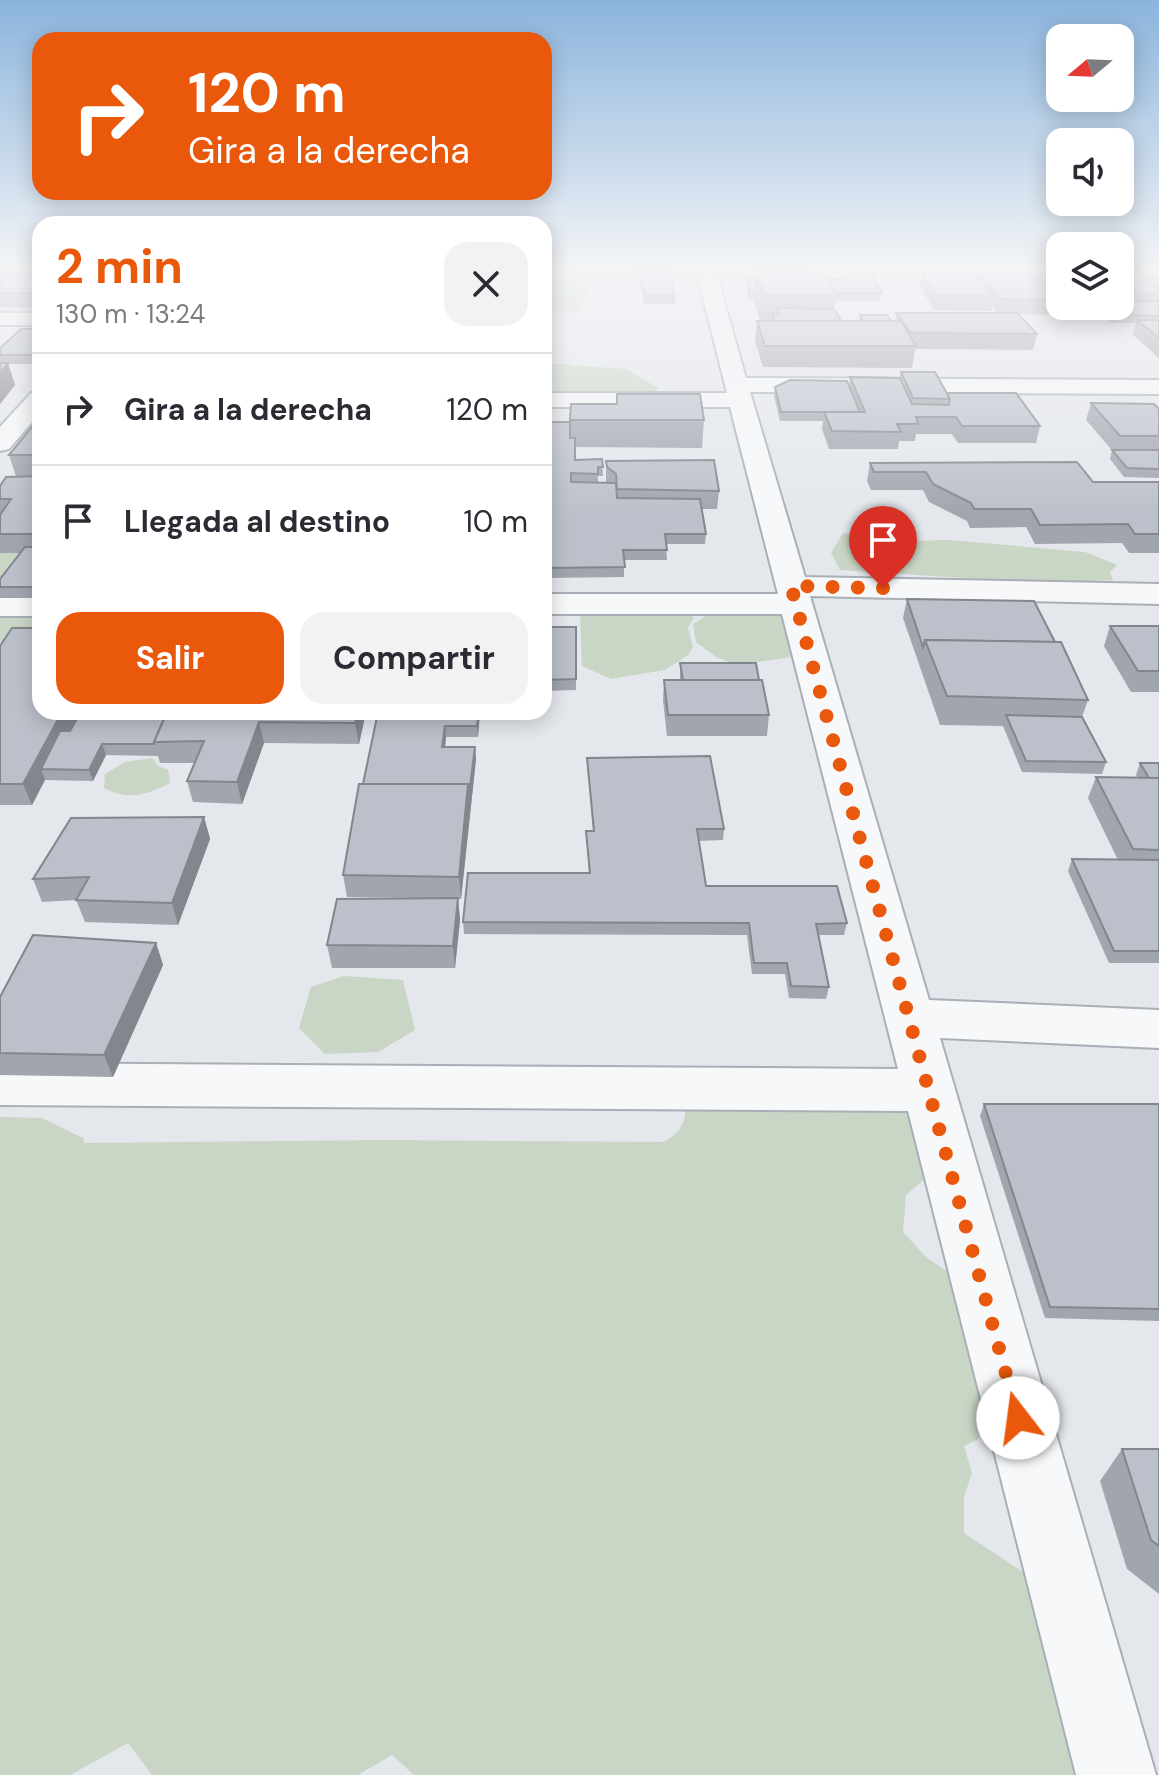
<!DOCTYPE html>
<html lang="es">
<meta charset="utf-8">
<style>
:root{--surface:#fff;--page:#f2f2f3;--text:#2b2b33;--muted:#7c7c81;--line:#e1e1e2;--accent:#ea580c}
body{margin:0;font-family:"DM Sans",sans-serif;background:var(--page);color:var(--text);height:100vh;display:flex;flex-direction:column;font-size:30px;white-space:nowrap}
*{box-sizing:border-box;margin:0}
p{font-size:26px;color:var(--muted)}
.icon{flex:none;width:44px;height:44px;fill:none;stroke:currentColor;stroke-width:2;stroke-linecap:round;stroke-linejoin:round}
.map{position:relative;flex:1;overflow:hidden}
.sheet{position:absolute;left:32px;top:216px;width:520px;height:504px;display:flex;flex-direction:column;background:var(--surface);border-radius:24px;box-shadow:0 4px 20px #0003}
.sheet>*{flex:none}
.guide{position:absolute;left:32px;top:32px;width:520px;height:168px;border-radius:24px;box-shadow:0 4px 20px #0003;background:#ea580c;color:#fff;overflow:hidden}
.needle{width:52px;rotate:251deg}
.tools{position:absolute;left:1046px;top:24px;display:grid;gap:16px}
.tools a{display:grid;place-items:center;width:88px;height:88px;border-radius:16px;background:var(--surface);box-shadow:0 4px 20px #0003;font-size:40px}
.pin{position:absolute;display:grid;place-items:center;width:68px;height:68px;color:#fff;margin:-82px -34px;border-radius:50% 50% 50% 0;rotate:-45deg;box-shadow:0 0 8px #0007}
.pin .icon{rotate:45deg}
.me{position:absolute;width:88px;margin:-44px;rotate:345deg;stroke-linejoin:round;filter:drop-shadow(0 0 6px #0008)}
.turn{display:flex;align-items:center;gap:28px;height:168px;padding:0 24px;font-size:36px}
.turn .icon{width:104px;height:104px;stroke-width:2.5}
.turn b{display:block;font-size:56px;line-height:68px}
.round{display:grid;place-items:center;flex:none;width:84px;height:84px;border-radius:24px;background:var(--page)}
.head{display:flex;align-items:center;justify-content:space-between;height:136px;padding:0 24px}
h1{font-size:48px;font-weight:700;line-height:60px;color:var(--accent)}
.action{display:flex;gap:16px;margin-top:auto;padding:16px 24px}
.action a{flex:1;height:92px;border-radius:24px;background:var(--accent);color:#fff;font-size:32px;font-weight:700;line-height:92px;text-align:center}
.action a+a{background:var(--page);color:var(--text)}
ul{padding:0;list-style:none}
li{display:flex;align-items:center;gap:24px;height:112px;padding:0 24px;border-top:2px solid var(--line)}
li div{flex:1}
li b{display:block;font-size:30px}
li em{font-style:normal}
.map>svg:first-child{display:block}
.green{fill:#c9d6c5}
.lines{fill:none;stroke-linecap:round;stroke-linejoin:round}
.minor-casing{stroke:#a9aeb7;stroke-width:4}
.minor{fill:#f7f8fa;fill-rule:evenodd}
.wall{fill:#a1a5ae}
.shaded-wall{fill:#83868d}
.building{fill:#bbc0ca;stroke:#83868d;stroke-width:2}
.route{stroke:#ea580c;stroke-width:14;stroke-dasharray:0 25.2}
</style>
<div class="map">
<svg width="1159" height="1775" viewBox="0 0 1159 1775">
<rect width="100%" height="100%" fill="#e4e7ec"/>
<g class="green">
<path d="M 544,270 L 594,272 L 580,310 L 544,315 Z"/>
<path d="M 544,363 L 626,369 L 658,388 L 652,397 L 544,396 Z"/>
<path d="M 0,530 L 40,534 L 40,638 L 0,642 Z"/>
<path d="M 843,533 L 899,541 L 949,540 L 1085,552 L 1117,565 L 1110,572 L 1113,580 L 1040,583 L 840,570 L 831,553 Z"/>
<path d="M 788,609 L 799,656 L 736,665 L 716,657 L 696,642 L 693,624 L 714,611 Z"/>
<path d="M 597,612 L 679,612 L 694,617 L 688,628 L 693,647 L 688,655 L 665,670 L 611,679 L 582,666 L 580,615 Z"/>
<path d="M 152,758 L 158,766 L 168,770 L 170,783 C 147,795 128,801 104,788 L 105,774 L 125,762 Z"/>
<path d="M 344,976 L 403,980 L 415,1030 L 378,1052 L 325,1054 L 299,1028 L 311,987 Z"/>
<path d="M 865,1072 L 922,1120 L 928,1176 L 906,1195 L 903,1232 L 927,1258 L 956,1277 L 991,1400 L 978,1439 L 964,1446 L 972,1473 L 964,1497 L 964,1533 L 1026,1574 L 1080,1775 L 414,1775 L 392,1755 L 358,1775 L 152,1775 L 128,1743 L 70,1775 L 0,1775 L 0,1117 L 42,1118 L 83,1138 L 84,1143 L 386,1140 L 663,1142 C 680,1134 687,1122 685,1103 Z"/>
</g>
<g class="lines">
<g class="minor-casing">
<g id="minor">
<path d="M 695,266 L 714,266 L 746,378 L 1159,380 L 1159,394 L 750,392 L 805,577 L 1159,584 L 1159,604 L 810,596 L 929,1000 L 1159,1010 L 1159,1048 L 940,1038 L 1156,1775 L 1076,1775 L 908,1111 L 0,1105 L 0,1063 L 898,1069 L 782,614 L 544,614 L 544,594 L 778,594 L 730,407 L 544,407 L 544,393 L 727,393 Z"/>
<rect x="0" y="313" width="40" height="12"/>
<path d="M 40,391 L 40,413 L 9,449 L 0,451 L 0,427 L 31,393 Z"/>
<rect x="0" y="596" width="40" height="20"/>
</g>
</g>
<use href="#minor" class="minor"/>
</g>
<g class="wall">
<path d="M 0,266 L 40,266 L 40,308 L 0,307 Z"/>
<path d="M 544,266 L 667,266 L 675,296 L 675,304 L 644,304 L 638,270 L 544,268 Z"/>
<path d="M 753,266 L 804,266 L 804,273 L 828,279 L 846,279 L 847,275 L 882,293 L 880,301 L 835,301 L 834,309 L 841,321 L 859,321 L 860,315 L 895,321 L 896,313 L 998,313 L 992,306 L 991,311 L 934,310 L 920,287 L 922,273 L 978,277 L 979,273 L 1025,274 L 1026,266 L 1060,266 L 1060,306 L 1056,305 L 1053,315 L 1018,314 L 1037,334 L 1033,350 L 915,349 L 912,368 L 763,367 L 755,341 L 757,321 L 760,321 L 754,300 L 749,300 L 746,286 L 747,279 L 755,279 Z"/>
<path d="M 1120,266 L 1159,266 L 1159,358 L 1133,335 L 1136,323 L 1111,323 L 1097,308 L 1098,306 L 1081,306 L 1120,306 Z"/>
<path d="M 40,329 L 40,364 L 8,364 L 15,385 L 0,404 L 0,348 Z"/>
<path d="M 901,372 L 947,393 L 1040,426 L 1036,443 L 958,443 L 952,434 L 916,434 L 915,441 L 899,441 L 898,449 L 829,449 L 822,429 L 823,421 L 780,421 L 774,396 L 775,387 L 849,384 L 850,377 L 900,378 Z"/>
<path d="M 1091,403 L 1159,409 L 1159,478 L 1124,477 L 1110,459 L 1112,450 L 1086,420 Z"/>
<path d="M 571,404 L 704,420 L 702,448 L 575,447 L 575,460 L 602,459 L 603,476 L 598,476 L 598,482 L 606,482 L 606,461 L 719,491 L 717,509 L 702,509 L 706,534 L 705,544 L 666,544 L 667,560 L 624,560 L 624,577 L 544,578 L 544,422 L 570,422 Z"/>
<path d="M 40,417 L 40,598 L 0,598 L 0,579 L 20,553 L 0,553 L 0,486 L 16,476 L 9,455 Z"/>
<path d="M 870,463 L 1093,482 L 1159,482 L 1159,553 L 1129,553 L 1122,543 L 1035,544 L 1026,527 L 970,528 L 967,521 L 929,502 L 923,490 L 871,490 L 867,481 Z"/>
<path d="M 907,599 L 1055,642 L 1088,700 L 1082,717 L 1106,762 L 1102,774 L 1022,772 L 1003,726 L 940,725 L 903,618 Z"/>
<path d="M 1110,626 L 1159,626 L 1159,692 L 1131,692 L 1104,646 Z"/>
<path d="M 544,627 L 576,627 L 576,690 L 544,691 Z"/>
<path d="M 0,646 L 81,712 L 366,712 L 359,744 L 264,743 L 242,804 L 193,802 L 187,781 L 195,763 L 160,763 L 158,756 L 106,755 L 93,781 L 45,780 L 32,805 L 0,805 Z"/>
<path d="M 680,663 L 759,680 L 769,715 L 767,736 L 667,736 L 663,700 L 664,680 L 680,680 Z"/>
<path d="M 378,712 L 480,712 L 478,737 L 446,737 L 445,747 L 475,747 L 476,759 L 461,899 L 458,899 L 460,920 L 455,968 L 332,968 L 327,945 L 432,898 L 347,897 L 343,875 Z"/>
<path d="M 587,758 L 724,829 L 723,840 L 699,841 L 706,886 L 847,923 L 844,935 L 819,935 L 829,987 L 826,999 L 789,998 L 785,974 L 752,974 L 747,935 L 464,934 L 463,922 L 589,873 L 586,831 L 593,831 Z"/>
<path d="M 1140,763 L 1159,763 L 1159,963 L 1109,963 L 1068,871 L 1072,859 L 1118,860 L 1088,798 L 1096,777 L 1138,778 L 1136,775 Z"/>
<path d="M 204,817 L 210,839 L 178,925 L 85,922 L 76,900 L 42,902 L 33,879 Z"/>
<path d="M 156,943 L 163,965 L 113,1077 L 0,1075 L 0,997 Z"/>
<path d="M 984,1104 L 1159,1104 L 1159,1321 L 1045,1318 L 980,1116 Z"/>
<path d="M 1122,1449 L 1159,1449 L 1159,1594 L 1127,1569 L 1100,1481 Z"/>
</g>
<g class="shaded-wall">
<path d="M 8,363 L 15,385 L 0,404 L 0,373 Z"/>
<path d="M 62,712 L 81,712 L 51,769 L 41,769 L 45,780 L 32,805 L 23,784 Z"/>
<path d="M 358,712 L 366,712 L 359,744 L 355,723 Z"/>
<path d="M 479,712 L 480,712 L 478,737 L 477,726 Z"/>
<path d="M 259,722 L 264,743 L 242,804 L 237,782 Z"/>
<path d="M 445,726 L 446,737 L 444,758 L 442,747 Z"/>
<path d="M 102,744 L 106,755 L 93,781 L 89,770 Z"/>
<path d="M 475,747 L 476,759 L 461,899 L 459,877 L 468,784 Z"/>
<path d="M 204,817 L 210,839 L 178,925 L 172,903 Z"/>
<path d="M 458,898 L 460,920 L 455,968 L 453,946 Z"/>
<path d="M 156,943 L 163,965 L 113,1077 L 104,1055 Z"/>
</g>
<g class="building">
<path d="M 0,266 L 40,266 L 40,293 L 0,293 L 0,284 L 14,272 L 0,272 Z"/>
<path d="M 639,266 L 667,266 L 675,296 L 645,296 Z"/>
<path d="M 757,266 L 804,266 L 805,269 L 757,269 Z"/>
<path d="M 1027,266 L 1060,266 L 1060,291 L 1051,291 Z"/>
<path d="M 1120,266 L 1131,266 L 1159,291 L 1159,294 L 1120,293 Z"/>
<path d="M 1143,266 L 1159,266 L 1159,279 Z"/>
<path d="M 756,273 L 826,274 L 836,296 L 764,295 Z"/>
<path d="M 922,273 L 974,273 L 995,296 L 937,296 Z"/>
<path d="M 979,273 L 1031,274 L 1057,300 L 1002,299 Z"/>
<path d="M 847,275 L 873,276 L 882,293 L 835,293 L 828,279 L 848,279 Z"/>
<path d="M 747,279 L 756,279 L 755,293 L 750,293 Z"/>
<path d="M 1120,301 L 1159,301 L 1159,316 L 1114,315 L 1105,306 L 1120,306 Z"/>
<path d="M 777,308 L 834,309 L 841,321 L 774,321 L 772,314 L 779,314 Z"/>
<path d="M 896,313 L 1017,313 L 1037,334 L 911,333 Z"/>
<path d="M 860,315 L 887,315 L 891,321 L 863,321 Z"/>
<path d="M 1137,320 L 1159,320 L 1159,338 Z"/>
<path d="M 757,321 L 901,321 L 916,346 L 765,346 Z"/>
<path d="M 21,329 L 40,329 L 40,355 L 0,355 L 0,348 Z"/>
<path d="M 0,363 L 8,363 L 0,373 Z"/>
<path d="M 901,372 L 935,372 L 950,399 L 913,398 Z"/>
<path d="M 850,377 L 900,378 L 912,404 L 949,405 L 950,399 L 947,393 L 1016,393 L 1040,426 L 962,426 L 956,417 L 916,417 L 918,424 L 897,424 L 901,432 L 832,431 L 824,412 L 865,412 Z"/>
<path d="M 790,380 L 847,381 L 860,412 L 781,412 L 775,387 Z"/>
<path d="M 617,394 L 700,394 L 704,420 L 570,420 L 571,404 L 617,404 Z"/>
<path d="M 1091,403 L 1154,404 L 1159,409 L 1159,436 L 1120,436 Z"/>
<path d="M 40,417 L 40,455 L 9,455 Z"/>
<path d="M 544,422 L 570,422 L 570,438 L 575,438 L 575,460 L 602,459 L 603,467 L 598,467 L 598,474 L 571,473 L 571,482 L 616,483 L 617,498 L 700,499 L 706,534 L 665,534 L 667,550 L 623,550 L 625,567 L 544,568 Z"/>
<path d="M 1112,450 L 1159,450 L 1159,469 L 1127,468 Z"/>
<path d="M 714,460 L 719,491 L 617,489 L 616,474 L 607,467 L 606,461 Z"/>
<path d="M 1077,462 L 1093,482 L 1159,482 L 1159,534 L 1135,534 L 1128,524 L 1040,525 L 1031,509 L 974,509 L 971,503 L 933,484 L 926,472 L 874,472 L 870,463 Z"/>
<path d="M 40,476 L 40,534 L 0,534 L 0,515 L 11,499 L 0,499 L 0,486 L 6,477 Z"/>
<path d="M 25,547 L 40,547 L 40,587 L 0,587 L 0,579 Z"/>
<path d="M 907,599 L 1034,601 L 1055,642 L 925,640 L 923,647 Z"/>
<path d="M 1110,626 L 1159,626 L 1159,671 L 1138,671 Z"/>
<path d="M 544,627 L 576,627 L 576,679 L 544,680 Z"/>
<path d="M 12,628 L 40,628 L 40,712 L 62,712 L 23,784 L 0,784 L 0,646 Z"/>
<path d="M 925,640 L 1061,642 L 1088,700 L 947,696 Z"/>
<path d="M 680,663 L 756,663 L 759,680 L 683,680 Z"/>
<path d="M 664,680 L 762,680 L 769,715 L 668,715 Z"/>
<path d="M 81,712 L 167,712 L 154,742 L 154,744 L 102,744 L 89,770 L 41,769 L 60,731 L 70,731 Z"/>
<path d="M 167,712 L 358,712 L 355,723 L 259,722 L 237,782 L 187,781 L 204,741 L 154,742 Z"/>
<path d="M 378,712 L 479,712 L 477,726 L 445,726 L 442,747 L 475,747 L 469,794 L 468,784 L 363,784 Z"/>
<path d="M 1006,715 L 1082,717 L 1106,762 L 1026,761 Z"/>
<path d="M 710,756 L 724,829 L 697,829 L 706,886 L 837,886 L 847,923 L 816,924 L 829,987 L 791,986 L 787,963 L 754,963 L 749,923 L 463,922 L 468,873 L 590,873 L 586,831 L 594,831 L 587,758 Z"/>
<path d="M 1140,763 L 1159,763 L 1159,778 L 1149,778 Z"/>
<path d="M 1096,777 L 1159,778 L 1159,850 L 1133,849 Z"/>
<path d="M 359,784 L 468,784 L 459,877 L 343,875 Z"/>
<path d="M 204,817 L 172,903 L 76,900 L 89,877 L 33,879 L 71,818 Z"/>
<path d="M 1072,859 L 1159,860 L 1159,951 L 1114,951 Z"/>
<path d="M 458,898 L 453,946 L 327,945 L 337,899 Z"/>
<path d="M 33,935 L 156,943 L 104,1055 L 0,1053 L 0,997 Z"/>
<path d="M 984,1104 L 1159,1104 L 1159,1309 L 1050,1307 Z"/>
<path d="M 1122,1449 L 1159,1449 L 1159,1546 L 1151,1540 Z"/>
</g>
<linearGradient id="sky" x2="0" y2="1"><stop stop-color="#8bb4dd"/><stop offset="0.52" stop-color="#f3f4f6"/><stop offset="1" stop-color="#f3f4f6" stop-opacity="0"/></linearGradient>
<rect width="1159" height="515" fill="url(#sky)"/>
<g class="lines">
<path class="route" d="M 883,588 L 791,586 L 1018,1418"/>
</g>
</svg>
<div class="tools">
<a><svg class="needle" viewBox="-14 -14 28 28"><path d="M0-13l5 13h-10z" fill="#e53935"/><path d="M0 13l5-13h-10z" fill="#7c7c81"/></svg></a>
<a><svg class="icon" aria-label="sound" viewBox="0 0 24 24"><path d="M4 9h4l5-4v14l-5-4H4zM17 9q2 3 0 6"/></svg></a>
<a><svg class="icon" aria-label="layers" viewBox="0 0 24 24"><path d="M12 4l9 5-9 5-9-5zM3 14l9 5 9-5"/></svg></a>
</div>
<div class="pin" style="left:883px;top:588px;background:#d93025"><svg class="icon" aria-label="arrive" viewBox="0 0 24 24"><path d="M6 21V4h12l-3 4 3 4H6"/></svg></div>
<svg class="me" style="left:1018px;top:1418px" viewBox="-20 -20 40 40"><circle r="19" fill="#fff"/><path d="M0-13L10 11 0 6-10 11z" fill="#ea580c"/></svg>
<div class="guide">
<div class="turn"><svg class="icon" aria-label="right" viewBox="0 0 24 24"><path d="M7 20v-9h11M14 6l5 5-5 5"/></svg><div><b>120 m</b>Gira a la derecha</div></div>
</div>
<section class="sheet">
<div class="head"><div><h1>2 min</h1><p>130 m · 13:24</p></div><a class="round"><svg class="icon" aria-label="close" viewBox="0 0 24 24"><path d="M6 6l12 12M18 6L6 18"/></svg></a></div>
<ul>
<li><svg class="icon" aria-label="right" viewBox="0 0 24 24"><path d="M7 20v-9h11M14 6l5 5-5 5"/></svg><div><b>Gira a la derecha</b></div><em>120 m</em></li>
<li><svg class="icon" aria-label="arrive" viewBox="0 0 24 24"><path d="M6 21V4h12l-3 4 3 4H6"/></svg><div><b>Llegada al destino</b></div><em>10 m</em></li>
</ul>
<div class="action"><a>Salir</a><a>Compartir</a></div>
</section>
</div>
